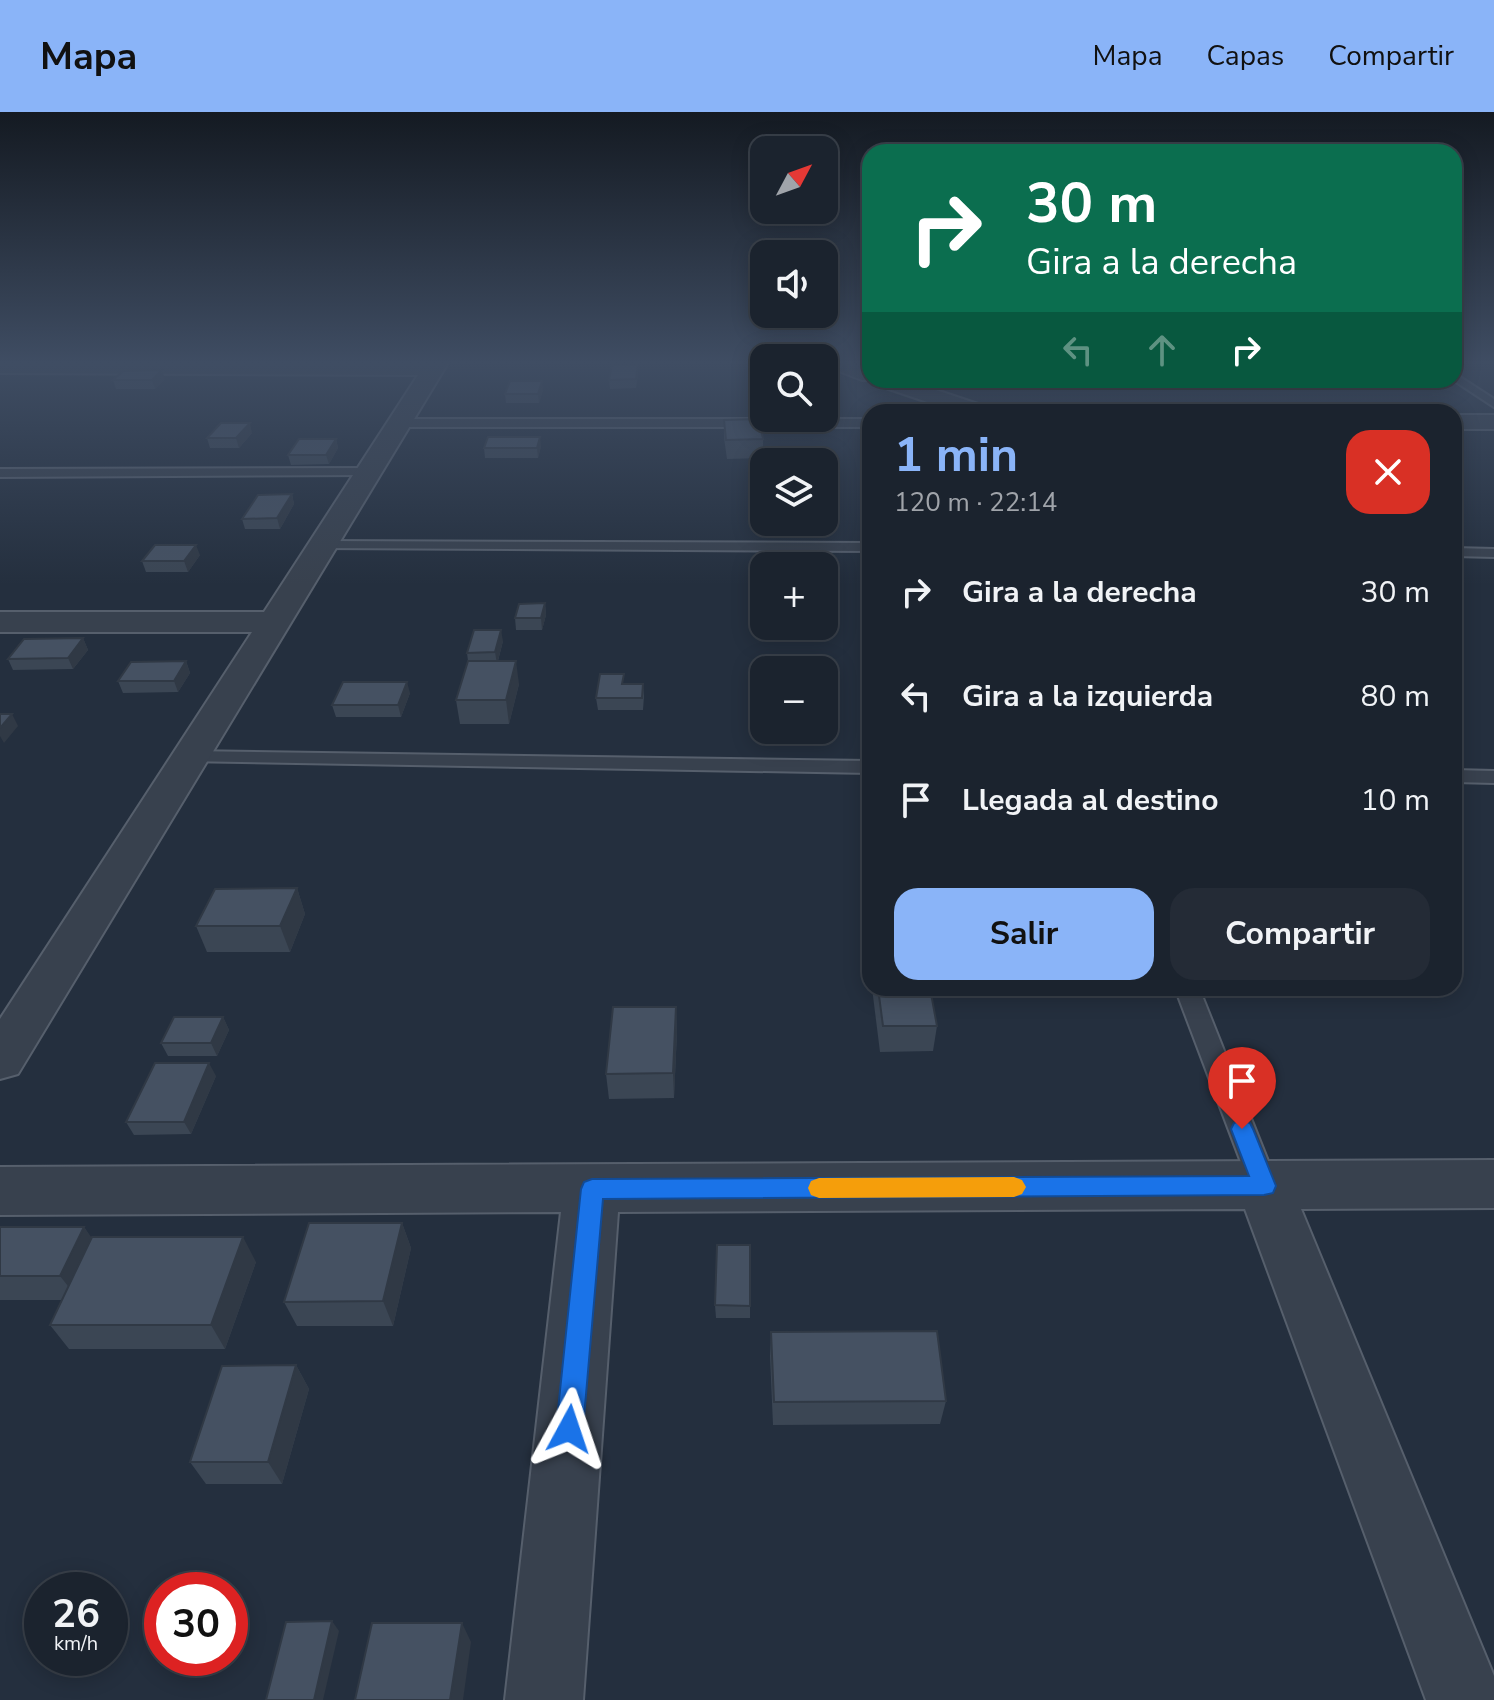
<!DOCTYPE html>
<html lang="es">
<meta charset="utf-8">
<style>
:root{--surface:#1b232e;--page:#242b36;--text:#f1f3f6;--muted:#a0a4aa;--line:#39404a;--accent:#8ab4f8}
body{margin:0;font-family:"Nunito Sans",sans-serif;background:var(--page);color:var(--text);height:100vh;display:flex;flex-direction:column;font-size:30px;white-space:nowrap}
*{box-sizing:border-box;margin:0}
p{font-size:26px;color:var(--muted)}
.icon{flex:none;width:44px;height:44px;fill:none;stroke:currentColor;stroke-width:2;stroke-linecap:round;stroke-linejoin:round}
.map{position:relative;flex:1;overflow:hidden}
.panel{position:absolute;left:862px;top:292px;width:600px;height:592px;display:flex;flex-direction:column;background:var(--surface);border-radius:24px;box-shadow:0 4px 20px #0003,0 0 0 2px var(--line)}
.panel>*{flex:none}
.guide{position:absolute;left:862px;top:32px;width:600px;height:244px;border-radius:24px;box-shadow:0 4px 20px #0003,0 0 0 2px var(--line);background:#0b6e4f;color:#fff;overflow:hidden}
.needle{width:52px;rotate:49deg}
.controls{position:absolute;left:750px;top:24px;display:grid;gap:16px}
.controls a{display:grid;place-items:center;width:88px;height:88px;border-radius:16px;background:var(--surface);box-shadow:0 4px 20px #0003,0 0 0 2px var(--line);font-size:40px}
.speed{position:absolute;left:24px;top:1460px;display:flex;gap:16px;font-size:40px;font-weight:700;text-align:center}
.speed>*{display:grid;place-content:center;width:104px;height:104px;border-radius:50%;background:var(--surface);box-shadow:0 4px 20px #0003,0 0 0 2px var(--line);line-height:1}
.speed small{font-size:20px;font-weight:400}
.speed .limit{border:12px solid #d22;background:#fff;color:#111}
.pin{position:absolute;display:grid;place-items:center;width:68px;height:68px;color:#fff;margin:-82px -34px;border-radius:50% 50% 50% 0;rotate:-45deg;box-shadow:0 0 8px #0007}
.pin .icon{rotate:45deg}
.me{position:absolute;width:88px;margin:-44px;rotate:5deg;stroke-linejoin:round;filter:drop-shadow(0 0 6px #0008)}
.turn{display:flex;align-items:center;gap:28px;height:168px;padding:0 32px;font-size:36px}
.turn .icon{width:104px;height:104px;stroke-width:2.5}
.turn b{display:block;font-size:56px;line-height:68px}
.lanes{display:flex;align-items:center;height:76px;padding:0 32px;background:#0003;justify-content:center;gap:40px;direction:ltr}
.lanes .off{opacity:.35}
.round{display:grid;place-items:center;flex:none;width:84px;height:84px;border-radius:24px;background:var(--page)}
.head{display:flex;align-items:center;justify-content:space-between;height:136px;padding:0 32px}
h1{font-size:48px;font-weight:700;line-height:60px;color:var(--accent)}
.primary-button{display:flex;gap:16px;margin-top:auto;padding:16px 32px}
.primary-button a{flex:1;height:92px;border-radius:24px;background:var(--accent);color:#111;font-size:32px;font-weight:700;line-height:92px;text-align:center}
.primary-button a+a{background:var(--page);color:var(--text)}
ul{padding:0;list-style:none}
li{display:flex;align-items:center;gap:24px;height:104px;padding:0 32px}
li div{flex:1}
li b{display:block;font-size:30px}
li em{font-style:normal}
header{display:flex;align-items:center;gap:48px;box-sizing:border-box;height:112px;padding:0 40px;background:var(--accent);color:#111}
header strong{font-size:38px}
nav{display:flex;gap:44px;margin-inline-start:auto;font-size:28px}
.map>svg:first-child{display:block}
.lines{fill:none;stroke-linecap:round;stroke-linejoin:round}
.lane-casing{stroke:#565f6c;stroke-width:4}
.street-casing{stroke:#565f6c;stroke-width:4}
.lane{fill:#38414e;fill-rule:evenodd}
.street{fill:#38414e;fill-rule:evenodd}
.wall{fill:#3b4654}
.shaded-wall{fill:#303945}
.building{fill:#455162;stroke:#303945;stroke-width:2}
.route{fill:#1a73e8;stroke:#114b97;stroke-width:2}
.slow{fill:#f59e0b}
</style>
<header>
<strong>Mapa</strong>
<nav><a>Mapa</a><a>Capas</a><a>Compartir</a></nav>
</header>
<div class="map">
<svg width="1494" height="1588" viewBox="0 0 1494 1588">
<rect width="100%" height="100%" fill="#242f3e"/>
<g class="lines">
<g class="lane-casing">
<g id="lane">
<path d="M 1454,261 L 1494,287 L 1494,295 L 1453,268 Z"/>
<path d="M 870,307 L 870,315 L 399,315 L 393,311 L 399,307 Z"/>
<path d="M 374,356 L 375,359 L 369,363 L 0,365 L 0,357 Z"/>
<path d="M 323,429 L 870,431 L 870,439 L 318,436 L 316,433 Z"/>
<path d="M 1454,436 L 1494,437 L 1494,445 L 1454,444 Z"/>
<path d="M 190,639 L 870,649 L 870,661 L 183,649 L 181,645 L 183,641 Z"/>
<path d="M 1454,658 L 1494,659 L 1494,671 L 1454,670 Z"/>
<path d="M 1175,876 L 1199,876 L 1278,1074 L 1274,1082 L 1264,1086 L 1254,1082 L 1250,1074 Z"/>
</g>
</g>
<g class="street-casing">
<g id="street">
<path d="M 0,251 L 448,251 L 18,962 L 0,967 L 0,907 L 252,520 L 0,520 L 0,500 L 264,500 L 418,263 L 0,261 Z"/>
<path d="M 824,251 L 855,251 L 870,256 L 870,268 L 906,268 L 987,295 L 991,300 L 957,300 L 877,273 L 874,268 L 862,268 L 828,255 Z"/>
<rect x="1454" y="303" width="40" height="14"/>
<path d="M 1494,1048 L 1494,1096 L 1301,1097 L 1494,1564 L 1494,1588 L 1426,1588 L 1245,1097 L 618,1100 L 583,1588 L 505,1588 L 561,1100 L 0,1103 L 0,1055 Z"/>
</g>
</g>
<use href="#lane" class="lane"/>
<use href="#street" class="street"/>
</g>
<g class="wall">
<path d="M 638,253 L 638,262 L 636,276 L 610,277 L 609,268 Z"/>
<path d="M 165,267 L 155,277 L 116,277 L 113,268 Z"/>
<path d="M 543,278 L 539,291 L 506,291 L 505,282 Z"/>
<path d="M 724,308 L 763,327 L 763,346 L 727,347 L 724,326 Z"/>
<path d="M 252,321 L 239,336 L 210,336 L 207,326 Z"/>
<path d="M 336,327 L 338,336 L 329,352 L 291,353 L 288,343 Z"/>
<path d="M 541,334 L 538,346 L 485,346 L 484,336 Z"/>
<path d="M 292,382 L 294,392 L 280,417 L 245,417 L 242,407 Z"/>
<path d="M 200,443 L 188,460 L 146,460 L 142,449 Z"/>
<path d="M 545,491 L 546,503 L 542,518 L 516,518 L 515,506 Z"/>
<path d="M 83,526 L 88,538 L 73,557 L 13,558 L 8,547 Z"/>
<path d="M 503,529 L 498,549 L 519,572 L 509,612 L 460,612 L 456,588 L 468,549 L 467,541 Z"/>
<path d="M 186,549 L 190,561 L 178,580 L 123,581 L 118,569 Z"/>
<path d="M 643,572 L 644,584 L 643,598 L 598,598 L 596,586 Z"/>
<path d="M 410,581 L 401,605 L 336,605 L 332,593 Z"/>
<path d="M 297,776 L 305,802 L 290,840 L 207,840 L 196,814 Z"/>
<path d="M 872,876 L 930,876 L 937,914 L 933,939 L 880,940 Z"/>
<path d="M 676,895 L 677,920 L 674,986 L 609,987 L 606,962 Z"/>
<path d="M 223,905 L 229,918 L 217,944 L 168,944 L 161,931 Z"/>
<path d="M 216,964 L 191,1022 L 134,1023 L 126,1010 Z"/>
<path d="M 402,1111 L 411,1136 L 393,1214 L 297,1214 L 284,1190 Z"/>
<path d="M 0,1115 L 84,1115 L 91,1126 L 256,1150 L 225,1237 L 69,1237 L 50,1213 L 62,1188 L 0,1188 Z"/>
<path d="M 750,1133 L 750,1206 L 716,1206 L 715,1193 Z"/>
<path d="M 771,1220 L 946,1289 L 940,1312 L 773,1313 L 770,1244 Z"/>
<path d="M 296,1253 L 309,1277 L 282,1372 L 206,1372 L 190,1350 Z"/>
</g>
<g class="shaded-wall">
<path d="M 162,258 L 165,267 L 155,277 L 152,268 Z"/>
<path d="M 542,269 L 543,278 L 539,291 L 538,282 Z"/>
<path d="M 250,311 L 252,321 L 239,336 L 236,326 Z"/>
<path d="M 540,325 L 541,334 L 538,346 L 537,336 Z"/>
<path d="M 336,327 L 338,336 L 329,352 L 326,343 Z"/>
<path d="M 292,382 L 294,392 L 280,417 L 277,406 Z"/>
<path d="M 196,433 L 200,443 L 188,460 L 184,449 Z"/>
<path d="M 545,491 L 546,503 L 542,518 L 541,506 Z"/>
<path d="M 501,518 L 503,529 L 497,552 L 495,540 Z"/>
<path d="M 83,526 L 88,538 L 73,557 L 68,546 Z"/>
<path d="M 186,549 L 190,561 L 178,580 L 174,569 Z"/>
<path d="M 516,549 L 519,572 L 509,612 L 506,588 Z"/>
<path d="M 407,570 L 410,581 L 401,605 L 398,593 Z"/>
<path d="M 12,602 L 18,614 L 4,631 L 0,624 L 0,616 Z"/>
<path d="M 297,776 L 305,802 L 290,840 L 280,814 Z"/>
<path d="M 676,895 L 677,920 L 674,986 L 673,961 Z"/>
<path d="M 223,905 L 229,918 L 217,944 L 211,931 Z"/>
<path d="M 209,951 L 216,964 L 191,1022 L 184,1010 Z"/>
<path d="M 402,1111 L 411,1136 L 393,1214 L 383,1189 Z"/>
<path d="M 84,1115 L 101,1139 L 79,1188 L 60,1164 Z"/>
<path d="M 243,1125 L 256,1150 L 225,1237 L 211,1213 Z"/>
<path d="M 296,1253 L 309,1277 L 282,1372 L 268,1350 Z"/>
<path d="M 332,1509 L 339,1519 L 323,1588 L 314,1588 Z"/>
<path d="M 462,1511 L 471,1530 L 463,1588 L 450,1588 Z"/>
</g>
<g class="building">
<path d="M 612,253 L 638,253 L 636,267 L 609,268 Z"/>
<path d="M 162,258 L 152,268 L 113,268 L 123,259 Z"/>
<path d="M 510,269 L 542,269 L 538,282 L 505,282 Z"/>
<path d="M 759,307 L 763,327 L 726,328 L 724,308 Z"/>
<path d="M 221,311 L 250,311 L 236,326 L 207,326 Z"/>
<path d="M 488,325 L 540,325 L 537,336 L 484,336 Z"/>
<path d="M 299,327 L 336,327 L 326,343 L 288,343 Z"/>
<path d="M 292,382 L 277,406 L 242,407 L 258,383 Z"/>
<path d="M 155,433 L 196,433 L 184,449 L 142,449 Z"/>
<path d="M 545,491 L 541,506 L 515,506 L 519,492 Z"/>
<path d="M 474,518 L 501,518 L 495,540 L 467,541 Z"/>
<path d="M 83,526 L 68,546 L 8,547 L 24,527 Z"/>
<path d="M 186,549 L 174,569 L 118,569 L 131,550 Z"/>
<path d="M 468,549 L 516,549 L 506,588 L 456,588 Z"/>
<path d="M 600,562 L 624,562 L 622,572 L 643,572 L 642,586 L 596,586 Z"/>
<path d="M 343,570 L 407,570 L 398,593 L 332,593 Z"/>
<path d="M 0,602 L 12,602 L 0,616 Z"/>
<path d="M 297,776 L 280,814 L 196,814 L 215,777 Z"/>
<path d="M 878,876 L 930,876 L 937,914 L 883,914 Z"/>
<path d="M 613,895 L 676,895 L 673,961 L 606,962 Z"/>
<path d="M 174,905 L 223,905 L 211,931 L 161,931 Z"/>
<path d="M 155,951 L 209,951 L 184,1010 L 126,1010 Z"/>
<path d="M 309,1111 L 402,1111 L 383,1189 L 284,1190 Z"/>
<path d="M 0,1115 L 84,1115 L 60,1164 L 0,1164 Z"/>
<path d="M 92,1125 L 243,1125 L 211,1213 L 50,1213 Z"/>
<path d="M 717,1133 L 750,1133 L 750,1194 L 715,1193 Z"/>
<path d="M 937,1219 L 946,1289 L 774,1290 L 771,1220 Z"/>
<path d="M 296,1253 L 268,1350 L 190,1350 L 222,1254 Z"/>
<path d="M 332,1509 L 314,1588 L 266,1588 L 286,1510 Z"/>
<path d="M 372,1511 L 462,1511 L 450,1588 L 355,1588 Z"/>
</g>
<linearGradient id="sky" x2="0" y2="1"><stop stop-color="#141a22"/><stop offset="0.53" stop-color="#3f4d63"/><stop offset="1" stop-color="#3f4d63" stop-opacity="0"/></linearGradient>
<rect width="1494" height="473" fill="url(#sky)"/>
<path class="route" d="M 1242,1008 L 1250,1011 L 1253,1017 L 1276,1074 L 1273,1081 L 1264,1083 L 603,1087 L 583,1317 L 579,1327 L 569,1331 L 560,1327 L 556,1317 L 581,1077 L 584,1070 L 592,1067 L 1249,1064 L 1231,1017 L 1234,1011 Z"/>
<path class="slow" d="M 1014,1065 L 1022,1068 L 1026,1075 L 1022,1082 L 1014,1085 L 819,1086 L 811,1083 L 808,1076 L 811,1069 L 819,1066 Z"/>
</svg>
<div class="controls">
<a><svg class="needle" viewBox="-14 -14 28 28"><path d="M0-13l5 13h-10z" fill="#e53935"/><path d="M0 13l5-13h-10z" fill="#a0a4aa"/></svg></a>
<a><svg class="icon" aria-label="sound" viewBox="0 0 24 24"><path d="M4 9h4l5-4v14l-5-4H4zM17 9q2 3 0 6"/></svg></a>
<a><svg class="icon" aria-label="search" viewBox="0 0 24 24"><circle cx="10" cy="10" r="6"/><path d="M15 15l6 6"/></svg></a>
<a><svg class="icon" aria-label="layers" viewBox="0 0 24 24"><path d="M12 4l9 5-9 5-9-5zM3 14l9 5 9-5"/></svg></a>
<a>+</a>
<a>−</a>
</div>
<div class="speed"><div>26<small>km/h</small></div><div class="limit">30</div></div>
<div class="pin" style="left:1242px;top:1017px;background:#d93025"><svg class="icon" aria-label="arrive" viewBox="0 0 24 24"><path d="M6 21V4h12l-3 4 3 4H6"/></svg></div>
<svg class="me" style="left:569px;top:1317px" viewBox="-20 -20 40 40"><path d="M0-17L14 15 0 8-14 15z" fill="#1a73e8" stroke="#fff" stroke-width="4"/></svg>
<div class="guide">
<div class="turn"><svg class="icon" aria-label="right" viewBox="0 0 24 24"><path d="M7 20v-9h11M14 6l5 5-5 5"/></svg><div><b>30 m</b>Gira a la derecha</div></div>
<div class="lanes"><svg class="icon off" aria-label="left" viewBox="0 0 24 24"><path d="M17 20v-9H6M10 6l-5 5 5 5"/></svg><svg class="icon off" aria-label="ahead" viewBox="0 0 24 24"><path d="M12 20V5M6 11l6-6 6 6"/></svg><svg class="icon" aria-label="right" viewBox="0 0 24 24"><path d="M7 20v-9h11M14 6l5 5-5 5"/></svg></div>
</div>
<section class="panel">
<div class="head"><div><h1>1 min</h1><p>120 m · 22:14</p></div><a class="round" style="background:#d93025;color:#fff"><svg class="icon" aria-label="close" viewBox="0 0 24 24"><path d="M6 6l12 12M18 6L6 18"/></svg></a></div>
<ul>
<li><svg class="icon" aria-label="right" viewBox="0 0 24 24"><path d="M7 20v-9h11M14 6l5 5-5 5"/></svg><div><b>Gira a la derecha</b></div><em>30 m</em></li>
<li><svg class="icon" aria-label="left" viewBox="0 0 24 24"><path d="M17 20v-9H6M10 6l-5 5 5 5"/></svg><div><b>Gira a la izquierda</b></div><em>80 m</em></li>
<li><svg class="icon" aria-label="arrive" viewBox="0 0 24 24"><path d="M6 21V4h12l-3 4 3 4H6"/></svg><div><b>Llegada al destino</b></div><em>10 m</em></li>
</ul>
<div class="primary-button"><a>Salir</a><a>Compartir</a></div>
</section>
</div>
